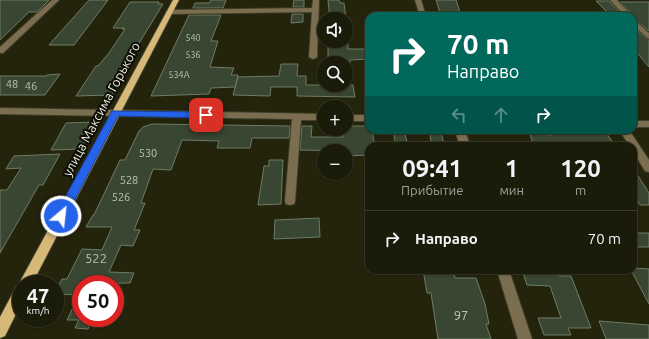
<!DOCTYPE html>
<html lang="ru">
<meta charset="utf-8">
<style>
:root{--surface:#1b1b0a;--page:#282818;--text:#f1f3f6;--muted:#a0a19c;--line:#39392b}
body{margin:0;font-family:Ubuntu,sans-serif;background:var(--page);color:var(--text);height:100vh;display:flex;flex-direction:column;font-size:15px;white-space:nowrap}
*{box-sizing:border-box;margin:0}
p{font-size:13px;color:var(--muted)}
.icon{flex:none;width:22px;height:22px;fill:none;stroke:currentColor;stroke-width:2;stroke-linecap:round;stroke-linejoin:round}
.map{position:relative;flex:1;overflow:hidden}
.sheet{position:absolute;left:365px;top:142px;width:272px;height:132px;display:flex;flex-direction:column;background:var(--surface);border-radius:12px;box-shadow:0 1px 3px #0004,0 0 0 1px var(--line)}
.sheet>*{flex:none}
.guide{position:absolute;left:365px;top:12px;width:272px;height:122px;border-radius:12px;box-shadow:0 1px 3px #0004,0 0 0 1px var(--line);background:#00695c;color:#fff;overflow:hidden}
.fabs{position:absolute;left:317px;top:12px;display:grid;gap:8px}
.fabs a{display:grid;place-items:center;width:36px;height:36px;border-radius:50%;background:var(--surface);box-shadow:0 1px 3px #0004,0 0 0 1px var(--line);font-size:20px}
.speed{position:absolute;left:12px;top:275px;display:flex;gap:8px;font-size:20px;font-weight:700;text-align:center}
.speed>*{display:grid;place-content:center;width:52px;height:52px;border-radius:50%;background:var(--surface);box-shadow:0 1px 3px #0004,0 0 0 1px var(--line);line-height:1}
.speed small{font-size:10px;font-weight:400}
.speed .limit{border:6px solid #d22;background:#fff;color:#111}
.pin{position:absolute;display:grid;place-items:center;width:34px;height:34px;color:#fff;margin:-17px;border-radius:8px;box-shadow:0 2px 6px #0006}
.me{position:absolute;width:44px;margin:-22px;rotate:28deg;stroke-linejoin:round;filter:drop-shadow(0 0 3px #0008)}
.turn{display:flex;align-items:center;gap:14px;height:84px;padding:0 16px;font-size:18px}
.turn .icon{width:52px;height:52px;stroke-width:2.5}
.turn b{display:block;font-size:28px;line-height:34px}
.lanes{display:flex;align-items:center;height:38px;padding:0 16px;background:#0003;justify-content:center;gap:20px;direction:ltr}
.lanes .off{opacity:.35}
.eta{display:flex;justify-content:space-evenly;align-items:center;height:68px;text-align:center}
.eta b{font-size:24px;font-weight:600;line-height:28px}
ul{padding:0;list-style:none}
li{display:flex;align-items:center;gap:12px;height:56px;padding:0 16px;border-top:1px solid var(--line)}
li div{flex:1}
li b{display:block;font-size:15px}
li em{font-style:normal}
.map>svg:first-child{display:block}
.building{fill:#394631;stroke:#6e7c65}
.lines{fill:none;stroke-linecap:round;stroke-linejoin:round}
.minor-casing{stroke:#40402a;stroke-width:2}
.major-casing{stroke:#40402a;stroke-width:2}
.minor{fill:#7b6d4f;fill-rule:evenodd}
.major{fill:#d6b978;fill-rule:evenodd}
.route{fill:#2563eb;stroke:#184099}
.labels{text-anchor:middle;stroke-width:4;stroke-linejoin:round;paint-order:stroke}
.far-number-label{font-size:9px;fill:#bfc2b3}
.number-label{font-size:11px;fill:#bfc2b3}
.street-label{font-size:13px;fill:#ececde;stroke:#0c0d04}
.near-number-label{font-size:13px;fill:#bfc2b3}
</style>
<div class="map">
<svg width="649" height="339" viewBox="0 0 649 339">
<rect width="100%" height="100%" fill="#24240d"/>
<g class="building">
<path d="M 0,0 L 49,0 L 37,12 L 29,12 L 0,40 Z"/>
<path d="M 89,0 L 108,0 L 74,45 L 49,45 Z"/>
<path d="M 211,0 L 226,0 L 223,8 L 193,8 L 195,3 L 209,3 Z"/>
<path d="M 294,0 L 304,0 L 304,7 L 293,7 Z"/>
<path d="M 328,0 L 339,0 L 340,3 L 344,3 L 346,19 L 330,19 Z"/>
<path d="M 436,0 L 456,0 L 460,12 L 457,11 L 458,16 L 441,16 Z"/>
<path d="M 596,1 L 609,1 L 623,16 L 611,16 Z"/>
<path d="M 130,2 L 159,2 L 158,4 L 163,4 L 127,63 L 112,95 L 76,96 L 96,66 L 98,66 L 109,53 L 125,29 L 122,29 L 124,28 L 113,28 Z"/>
<path d="M 620,2 L 649,2 L 649,31 L 633,18 L 633,15 Z"/>
<path d="M 292,14 L 303,14 L 303,22 L 291,23 Z"/>
<path d="M 189,15 L 221,15 L 211,41 L 218,41 L 210,67 L 234,68 L 231,75 L 238,75 L 235,87 L 211,88 L 209,94 L 151,96 Z"/>
<path d="M 633,27 L 649,40 L 649,67 L 633,48 Z"/>
<path d="M 332,41 L 348,41 L 348,49 L 369,49 L 369,59 L 350,60 L 350,63 L 330,63 L 330,57 L 328,57 L 328,46 L 333,46 Z"/>
<path d="M 281,64 L 298,64 L 297,76 L 306,76 L 306,85 L 353,85 L 355,97 L 297,96 L 297,87 L 271,87 L 270,96 L 233,95 L 238,77 L 279,76 Z"/>
<path d="M 60,74 L 45,95 L 0,95 L 0,76 L 46,76 L 47,75 Z"/>
<path d="M 95,122 L 81,149 L 51,150 L 66,123 Z"/>
<path d="M 152,124 L 290,126 L 289,138 L 252,138 L 250,148 L 217,148 L 219,141 L 182,140 L 171,170 L 153,169 L 141,203 L 145,203 L 134,230 L 140,230 L 133,246 L 121,245 L 109,272 L 134,273 L 130,283 L 81,284 L 81,318 L 93,318 L 88,329 L 75,328 L 79,320 L 67,320 L 79,295 L 55,294 L 55,292 L 62,279 L 67,279 L 82,249 L 102,250 L 112,227 L 86,227 L 93,215 L 94,215 L 120,160 L 125,160 L 139,131 L 143,127 Z"/>
<path d="M 302,126 L 312,126 L 311,137 L 343,137 L 343,129 L 346,129 L 346,126 L 369,126 L 369,130 L 372,130 L 375,146 L 369,146 L 369,155 L 346,156 L 346,151 L 300,150 Z"/>
<path d="M 393,130 L 404,130 L 408,146 L 396,146 Z"/>
<path d="M 429,130 L 441,130 L 444,146 L 432,146 Z"/>
<path d="M 550,132 L 607,134 L 615,146 L 534,146 L 530,134 L 552,135 Z"/>
<path d="M 60,154 L 43,185 L 39,185 L 0,253 L 0,190 L 7,190 L 21,168 L 6,169 L 14,156 Z"/>
<path d="M 269,160 L 283,160 L 281,204 L 258,205 L 264,166 L 269,166 Z"/>
<path d="M 633,168 L 649,193 L 649,205 L 640,205 L 633,193 Z"/>
<path d="M 319,218 L 320,237 L 274,239 L 275,220 Z"/>
<rect x="633" y="233" width="16" height="14"/>
<path d="M 633,268 L 649,269 L 649,304 L 631,270 Z"/>
<path d="M 423,270 L 453,270 L 455,278 L 476,278 L 485,304 L 489,324 L 486,324 L 491,339 L 438,339 L 431,293 L 427,293 Z"/>
<path d="M 522,270 L 558,271 L 560,276 L 571,276 L 591,328 L 568,328 L 571,335 L 544,335 L 538,318 L 561,318 L 550,286 L 527,285 Z"/>
<path d="M 599,321 L 649,325 L 649,339 L 606,339 Z"/>
</g>
<g class="lines">
<g class="minor-casing">
<g id="minor">
<path d="M 52,0 L 59,0 L 3,53 L 0,53 L 0,47 Z"/>
<path d="M 313,0 L 319,0 L 317,57 L 313,59 L 309,57 L 312,12 L 169,14 L 166,12 L 169,10 L 312,8 Z"/>
<path d="M 415,0 L 421,0 L 426,16 L 420,16 Z"/>
<path d="M 610,0 L 617,0 L 632,16 L 625,16 Z"/>
<path d="M 633,19 L 649,33 L 649,39 L 633,25 Z"/>
<path d="M 0,108 L 324,114 L 324,120 L 301,120 L 295,201 L 294,204 L 290,205 L 286,204 L 285,201 L 292,119 L 0,114 Z"/>
<rect x="346" y="115" width="23" height="6"/>
<rect x="633" y="121" width="16" height="6"/>
<path d="M 455,130 L 465,130 L 470,146 L 460,146 Z"/>
<path d="M 619,130 L 629,130 L 649,160 L 649,172 L 645,171 L 633,151 L 633,146 L 630,146 Z"/>
<path d="M 497,270 L 509,270 L 532,339 L 518,339 Z"/>
</g>
</g>
<g class="major-casing">
<path id="major" d="M 173,0 L 179,0 L 32,284 L 21,284 L 21,304 L 5,336 L 0,338 L 0,317 L 16,287 L 19,285 L 21,280 Z"/>
</g>
<use href="#minor" class="minor"/>
<use href="#major" class="major"/>
</g>
<path class="route" d="M 112,111 L 206,112 L 210,115 L 206,118 L 118,116 L 65,219 L 57,219 L 56,216 L 57,212 Z"/>
<g class="labels">
<g class="far-number-label">
<text x="193" y="41">540</text>
<text x="193" y="58">536</text>
<text x="179" y="78">534А</text>
</g>
<g class="number-label">
<text x="12" y="88">48</text>
<text x="31" y="90">46</text>
<text x="148" y="157">530</text>
<text x="129" y="184">528</text>
<text x="121" y="201">526</text>
</g>
<g class="street-label">
<text transform="translate(101 109) rotate(-62)" y="5">улица Максима Горького</text>
</g>
<g class="near-number-label">
<text x="96" y="263">522</text>
<text x="461" y="320">97</text>
</g>
</g>
</svg>
<div class="fabs">
<a><svg class="icon" aria-label="sound" viewBox="0 0 24 24"><path d="M4 9h4l5-4v14l-5-4H4zM17 9q2 3 0 6"/></svg></a>
<a><svg class="icon" aria-label="search" viewBox="0 0 24 24"><circle cx="10" cy="10" r="6"/><path d="M15 15l6 6"/></svg></a>
<a>+</a>
<a>−</a>
</div>
<div class="speed"><div>47<small>km/h</small></div><div class="limit">50</div></div>
<div class="pin" style="left:206px;top:115px;background:#d93025"><svg class="icon" aria-label="arrive" viewBox="0 0 24 24"><path d="M6 21V4h12l-3 4 3 4H6"/></svg></div>
<svg class="me" style="left:61px;top:216px" viewBox="-20 -20 40 40"><circle r="17" fill="#2563eb" stroke="#fff" stroke-width="3"/><path d="M0-11L8 9 0 5-8 9z" fill="#fff"/></svg>
<div class="guide">
<div class="turn"><svg class="icon" aria-label="right" viewBox="0 0 24 24"><path d="M7 20v-9h11M14 6l5 5-5 5"/></svg><div><b>70 m</b>Направо</div></div>
<div class="lanes"><svg class="icon off" aria-label="left" viewBox="0 0 24 24"><path d="M17 20v-9H6M10 6l-5 5 5 5"/></svg><svg class="icon off" aria-label="ahead" viewBox="0 0 24 24"><path d="M12 20V5M6 11l6-6 6 6"/></svg><svg class="icon" aria-label="right" viewBox="0 0 24 24"><path d="M7 20v-9h11M14 6l5 5-5 5"/></svg></div>
</div>
<section class="sheet">
<div class="eta">
<div><b>09:41</b><p>Прибытие</p></div>
<div><b>1</b><p>мин</p></div>
<div><b>120</b><p>m</p></div>
</div>
<ul>
<li><svg class="icon" aria-label="right" viewBox="0 0 24 24"><path d="M7 20v-9h11M14 6l5 5-5 5"/></svg><div><b>Направо</b></div><em>70 m</em></li>
</ul>
</section>
</div>
